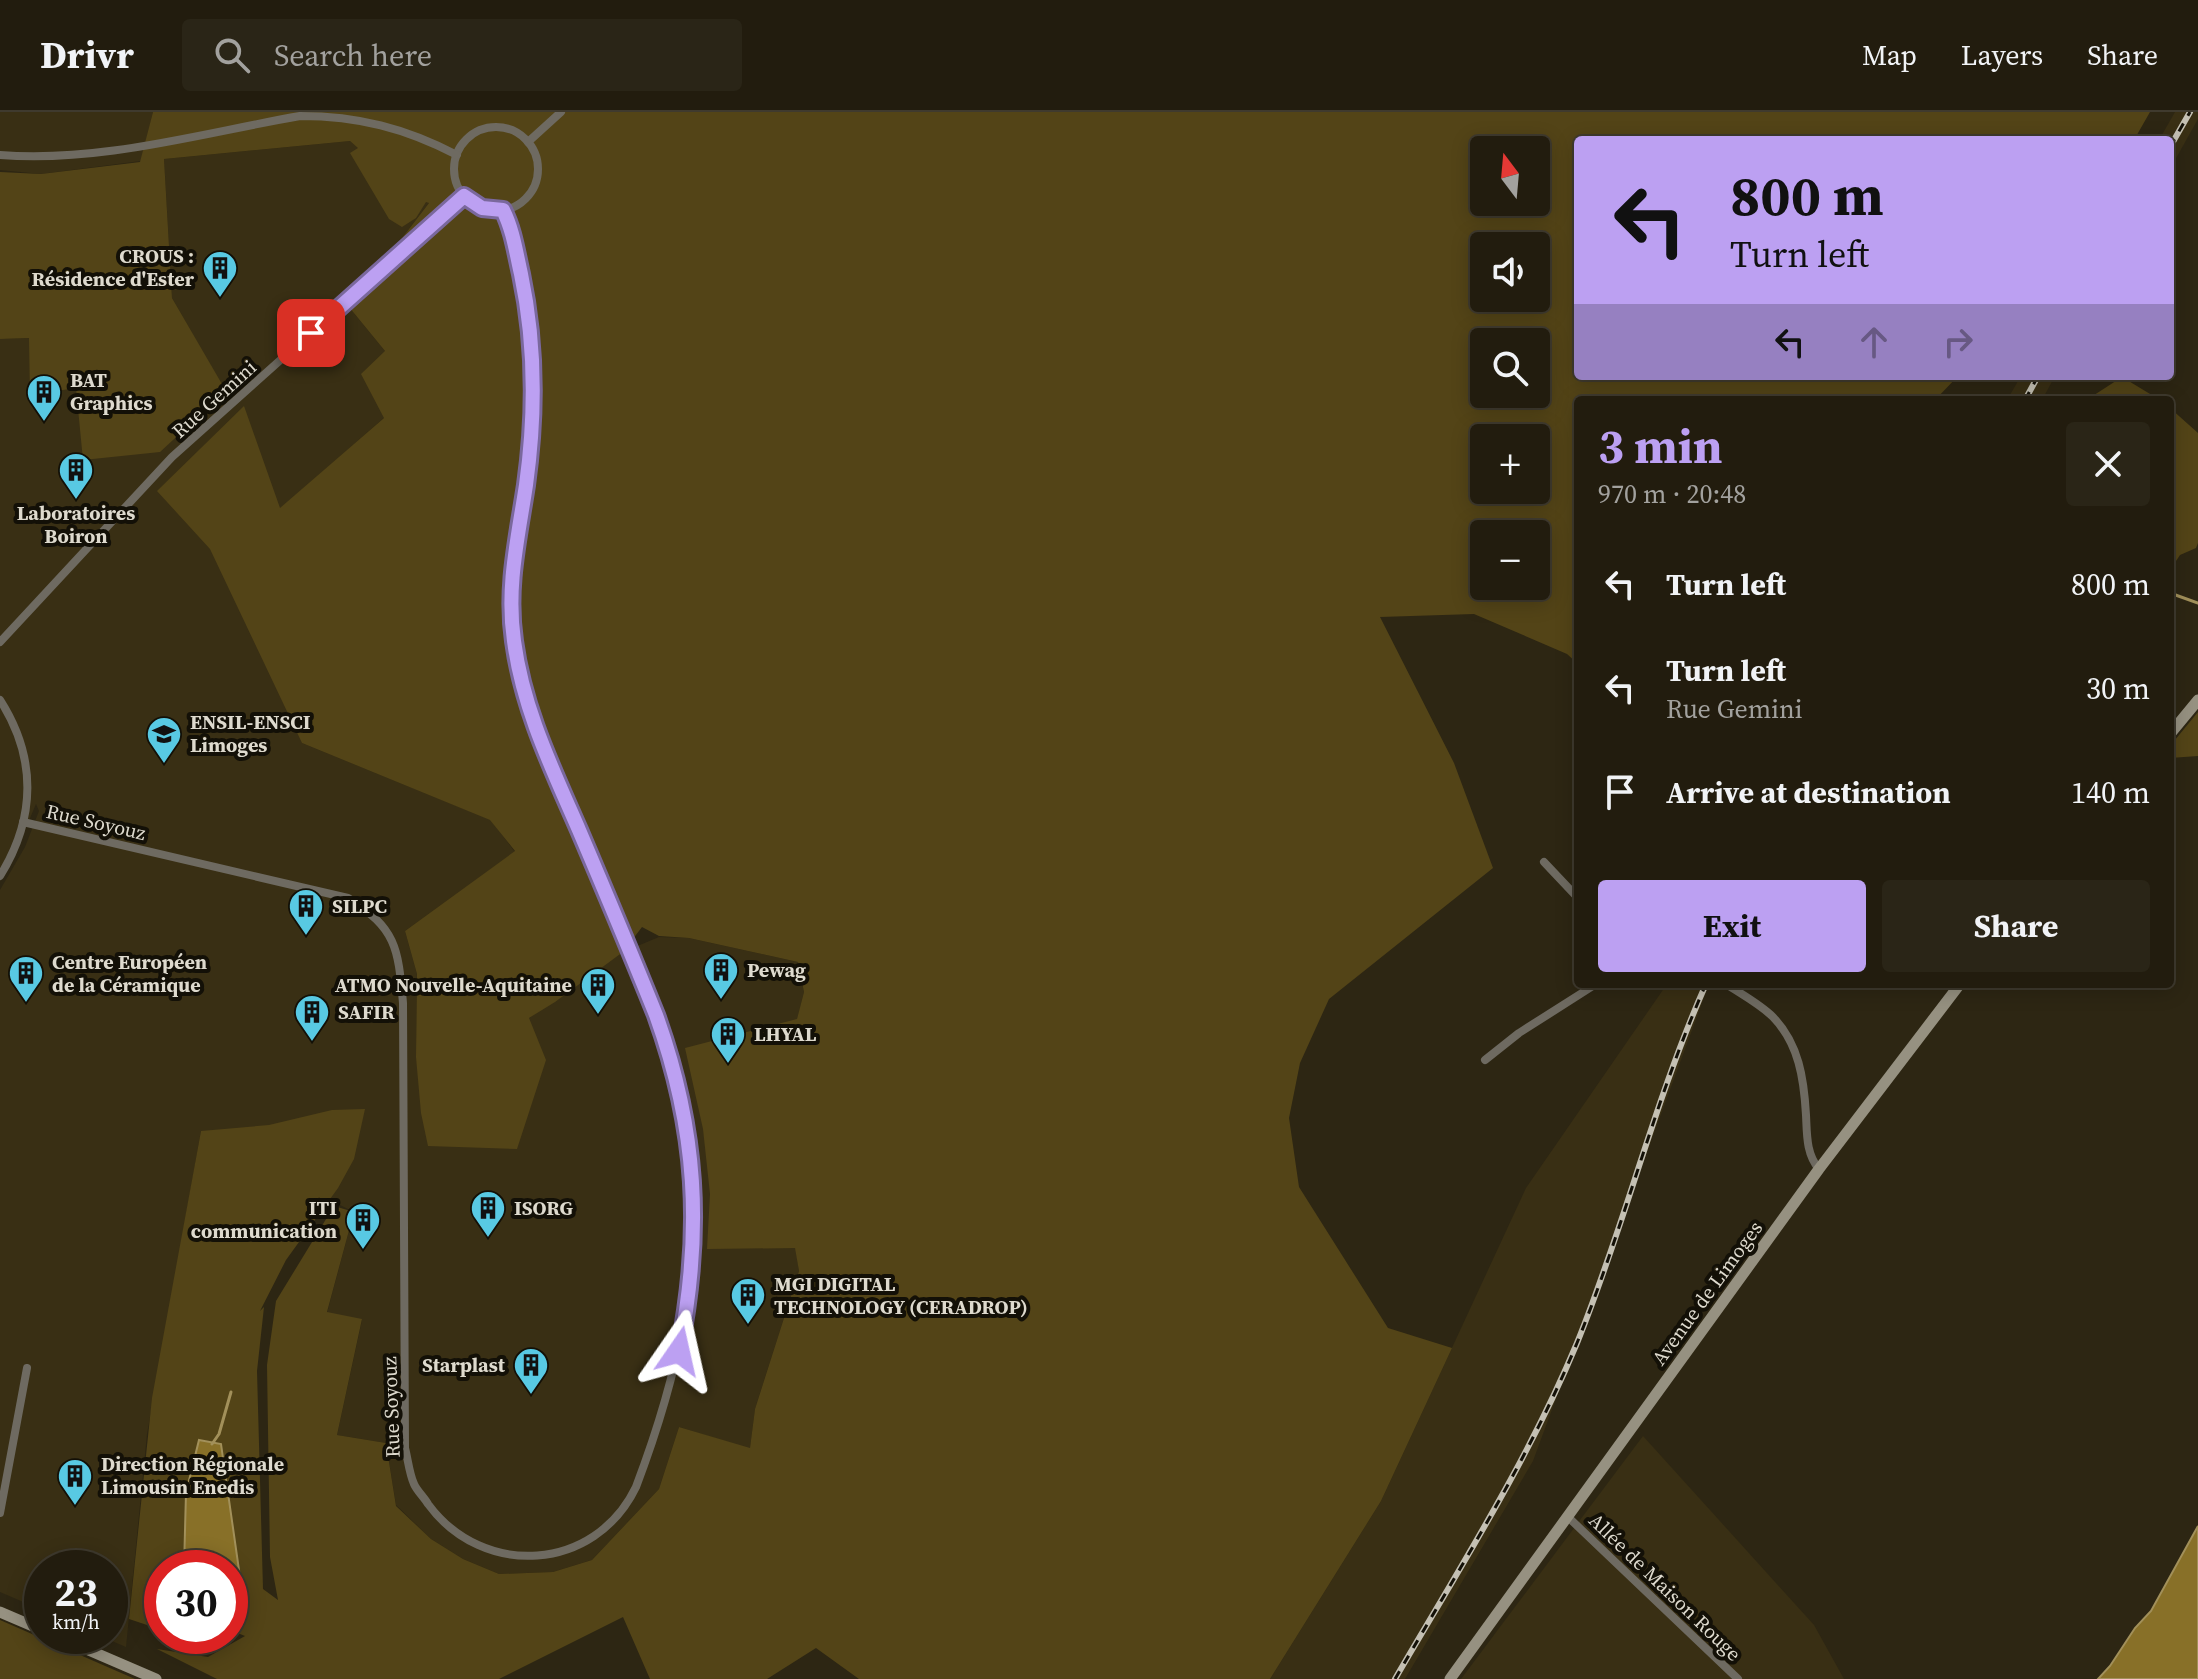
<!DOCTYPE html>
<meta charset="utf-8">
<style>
:root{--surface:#221c0e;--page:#2a2517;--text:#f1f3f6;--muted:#a2a19e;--line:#3f3a2e;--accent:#bca0f2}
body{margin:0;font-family:"Source Serif 4",serif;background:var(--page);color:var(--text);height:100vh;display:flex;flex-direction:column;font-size:30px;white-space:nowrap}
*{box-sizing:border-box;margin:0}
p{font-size:26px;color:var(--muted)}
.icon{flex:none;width:44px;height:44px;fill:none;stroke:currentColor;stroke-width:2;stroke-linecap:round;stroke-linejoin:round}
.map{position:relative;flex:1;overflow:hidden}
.details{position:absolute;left:1574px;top:284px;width:600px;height:592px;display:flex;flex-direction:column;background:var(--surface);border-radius:8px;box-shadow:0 4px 20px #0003,0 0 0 2px var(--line)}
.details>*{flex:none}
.top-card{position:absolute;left:1574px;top:24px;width:600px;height:244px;border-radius:8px;box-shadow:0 4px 20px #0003,0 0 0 2px var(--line);background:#bca0f2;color:#111;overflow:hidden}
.needle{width:52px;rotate:344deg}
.fabs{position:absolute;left:1470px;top:24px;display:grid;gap:16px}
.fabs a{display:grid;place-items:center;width:80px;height:80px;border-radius:8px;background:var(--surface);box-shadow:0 4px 20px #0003,0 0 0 2px var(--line);font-size:40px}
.speed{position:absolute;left:24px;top:1438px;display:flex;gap:16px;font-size:40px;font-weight:700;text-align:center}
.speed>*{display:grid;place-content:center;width:104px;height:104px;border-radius:50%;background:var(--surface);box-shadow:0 4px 20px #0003,0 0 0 2px var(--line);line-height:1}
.speed small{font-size:20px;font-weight:400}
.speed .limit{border:12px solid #d22;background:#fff;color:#111}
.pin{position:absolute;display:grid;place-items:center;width:68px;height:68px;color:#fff;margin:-34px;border-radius:16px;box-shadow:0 4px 12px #0006}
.me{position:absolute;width:88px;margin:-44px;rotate:11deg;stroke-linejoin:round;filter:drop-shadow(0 0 6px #0008)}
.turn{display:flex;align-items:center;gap:28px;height:168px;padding:0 24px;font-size:36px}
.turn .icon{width:104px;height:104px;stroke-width:2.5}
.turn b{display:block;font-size:56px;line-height:68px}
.lanes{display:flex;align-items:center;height:76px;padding:0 24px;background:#0003;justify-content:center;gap:40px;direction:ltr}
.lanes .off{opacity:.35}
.round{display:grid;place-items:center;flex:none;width:84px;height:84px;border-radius:8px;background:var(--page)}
.summary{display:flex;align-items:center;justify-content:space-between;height:136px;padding:0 24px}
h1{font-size:48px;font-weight:700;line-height:60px;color:var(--accent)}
.primary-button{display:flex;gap:16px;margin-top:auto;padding:16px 24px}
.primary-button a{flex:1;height:92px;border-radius:8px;background:var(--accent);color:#111;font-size:32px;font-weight:700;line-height:92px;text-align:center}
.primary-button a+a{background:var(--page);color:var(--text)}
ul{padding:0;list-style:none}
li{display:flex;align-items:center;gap:24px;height:104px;padding:0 24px}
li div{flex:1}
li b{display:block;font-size:30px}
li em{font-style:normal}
header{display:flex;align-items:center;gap:48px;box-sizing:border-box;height:112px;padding:0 40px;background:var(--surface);border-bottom:2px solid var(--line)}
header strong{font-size:38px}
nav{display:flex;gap:44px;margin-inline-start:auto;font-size:28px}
.search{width:560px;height:72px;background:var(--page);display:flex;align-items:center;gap:20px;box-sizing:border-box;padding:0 28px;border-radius:8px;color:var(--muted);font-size:30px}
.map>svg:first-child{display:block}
.built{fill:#392f14}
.green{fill:#534417;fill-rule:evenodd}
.water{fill:#887028;stroke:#a2905a;stroke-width:2}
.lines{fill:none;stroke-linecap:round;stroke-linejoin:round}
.stream{stroke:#a2905a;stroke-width:3}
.minor{stroke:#6e6a61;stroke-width:8}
.secondary{stroke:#969181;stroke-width:11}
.rail-casing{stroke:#c4c0b3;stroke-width:6}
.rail{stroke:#131007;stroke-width:3;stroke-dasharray:9;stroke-linecap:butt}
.route-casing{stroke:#7a689d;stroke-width:20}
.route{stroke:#bca0f2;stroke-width:14}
.labels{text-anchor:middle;stroke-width:8;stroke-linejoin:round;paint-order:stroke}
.poi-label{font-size:20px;font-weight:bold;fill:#dedace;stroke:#131007;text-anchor:start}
.street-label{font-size:20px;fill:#dedace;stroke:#131007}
</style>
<header>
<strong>Drivr</strong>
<div class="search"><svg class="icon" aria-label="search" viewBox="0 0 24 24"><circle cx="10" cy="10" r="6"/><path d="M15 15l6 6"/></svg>Search here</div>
<nav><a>Map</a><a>Layers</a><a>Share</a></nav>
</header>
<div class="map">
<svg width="2198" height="1567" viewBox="0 0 2198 1567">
<rect width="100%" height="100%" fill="#2d2613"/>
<g class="built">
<path d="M 0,0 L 153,0 L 141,49 L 41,62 L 0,58 Z"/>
<path d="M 2175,0 L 2198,0 L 2198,7 L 2170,57 L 2170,28 L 2159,28 Z"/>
<path d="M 350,29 L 429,91 L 349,195 L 385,239 L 385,305 L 280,397 L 302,631 L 491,708 L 515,740 L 405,819 L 417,862 L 416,945 L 529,906 L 623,840 L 659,825 L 689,826 L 798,850 L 804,880 L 775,996 L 799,1159 L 755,1297 L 750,1337 L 679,1315 L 659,1377 L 592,1448 L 553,1460 L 499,1462 L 463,1447 L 431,1427 L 396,1393 L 386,1331 L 337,1323 L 362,1208 L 327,1201 L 354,1100 L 332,1089 L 233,1192 L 201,1019 L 147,1322 L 126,1535 L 100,1524 L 110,1524 L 110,1456 L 42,1456 L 42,1498 L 0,1480 L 0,778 L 25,735 L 39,699 L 36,692 L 11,751 L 0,769 L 0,227 L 29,226 L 76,276 L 225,279 L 172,186 L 164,47 Z"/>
<path d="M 2021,264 L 2055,264 L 2042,288 L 2007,288 Z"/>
<path d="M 1667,872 L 1709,872 L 1533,1349 L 1405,1567 L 1270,1567 L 1381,1389 L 1526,1076 Z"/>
<path d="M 1643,1324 L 1814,1513 L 1844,1567 L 1461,1567 Z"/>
</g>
<g class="green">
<path d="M 153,0 L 2150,0 L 2134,28 L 1578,28 L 1578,264 L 1958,264 L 1935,288 L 1578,288 L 1578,552 L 1567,542 L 1474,502 L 1380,505 L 1454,651 L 1493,756 L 1329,887 L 1300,951 L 1289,1006 L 1299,1075 L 1388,1216 L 1452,1236 L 1381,1389 L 1270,1567 L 859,1567 L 816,1536 L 767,1567 L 650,1567 L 623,1505 L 499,1567 L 217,1567 L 157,1537 L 208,1545 L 245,1524 L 230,1518 L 230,1456 L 162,1456 L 162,1518 L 129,1507 L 152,1286 L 201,1019 L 269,1013 L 332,998 L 365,997 L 354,1047 L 338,1076 L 286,1148 L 260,1199 L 264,1195 L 257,1259 L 263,1477 L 278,1488 L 270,1445 L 267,1253 L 276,1189 L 334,1094 L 354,1100 L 327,1200 L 362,1207 L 337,1323 L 386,1331 L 396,1394 L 431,1427 L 463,1447 L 499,1462 L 553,1460 L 592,1448 L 659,1377 L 679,1315 L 750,1336 L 755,1297 L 799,1159 L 795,1136 L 707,1137 L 710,1082 L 703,1017 L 685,936 L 797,907 L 804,880 L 798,850 L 689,826 L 659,824 L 642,815 L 623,840 L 555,890 L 529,906 L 546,948 L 517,1037 L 428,1034 L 421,1001 L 416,945 L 417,862 L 405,819 L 515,739 L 490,708 L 302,631 L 210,437 L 157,379 L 244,294 L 280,396 L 384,306 L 361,262 L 385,239 L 349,195 L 429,91 L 426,90 L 416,106 L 402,115 L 389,107 L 350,41 L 358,36 L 350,29 L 164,47 L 172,186 L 226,279 L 160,340 L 83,348 L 76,276 L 30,283 L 29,226 L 0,227 L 0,60 L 41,62 L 140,50 ZM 1484,38 L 1536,38 L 1536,90 L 1484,90 ZM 1484,134 L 1536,134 L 1536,186 L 1484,186 ZM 1484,230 L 1536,230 L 1536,282 L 1484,282 ZM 1484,326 L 1536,326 L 1536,378 L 1484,378 ZM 1484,422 L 1536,422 L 1536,474 L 1484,474 Z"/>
<path d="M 2122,265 L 2160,288 L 2042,288 L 2046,282 L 2088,287 Z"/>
<path d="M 2170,296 L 2198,321 L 2198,431 L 2196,436 L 2180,443 L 2170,458 Z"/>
<path d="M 2198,600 L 2198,644 L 2170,646 L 2170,634 Z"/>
<path d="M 0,1508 L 135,1567 L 0,1567 Z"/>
</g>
<g class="water">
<path d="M 199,1328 L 221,1332 L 240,1465 L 230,1484 L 230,1456 L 184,1456 L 186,1381 Z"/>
<path d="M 2198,1414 L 2198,1567 L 2098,1567 L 2110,1554 L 2135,1516 L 2151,1499 Z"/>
</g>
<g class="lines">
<g class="stream">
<path d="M 2170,481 L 2198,491"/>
<path d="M 212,1332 L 219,1322 L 231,1280"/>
</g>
<g class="minor">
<circle cx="496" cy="57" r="42"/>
<path d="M 528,30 L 561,0"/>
<path d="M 0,43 C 100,51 202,21 300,4 C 358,4 405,16 457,43"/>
<path d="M 0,530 L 172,345 L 464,84"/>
<path d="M 0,588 C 37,646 36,706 0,764"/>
<path d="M 23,710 L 348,786 C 397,817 398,836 403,891 L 405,1336 C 408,1347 409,1361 414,1372 C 417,1379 424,1385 428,1392 C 483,1467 595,1460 636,1375 C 678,1264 703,1157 689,1038 C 686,1007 681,976 672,946 C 649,877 618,810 590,743 C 560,673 526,607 514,531 C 507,481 516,435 524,386 C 537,308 536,233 520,155 C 515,135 513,116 503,98"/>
<path d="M 1544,750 L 1578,786"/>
<path d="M 1726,872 C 1741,882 1760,892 1773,905 C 1799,932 1804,967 1806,1003 C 1807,1022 1806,1042 1819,1057"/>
<path d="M 1485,948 L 1519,921 L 1596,872"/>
<path d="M 0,1401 L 27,1256"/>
<path d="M 1569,1406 L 1738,1567"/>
</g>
<g class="secondary">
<path d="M 2170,622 L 2198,588"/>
<path d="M 0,1500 L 42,1518"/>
<path d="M 56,1524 L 156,1567"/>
<path d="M 1450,1567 L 1819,1057 L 1960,872"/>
</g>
<g class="rail-casing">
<g id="rail">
<path d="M 2170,35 L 2190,0"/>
<path d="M 2025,288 L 2038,264"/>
<path d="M 1395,1567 C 1459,1457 1528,1349 1577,1231 C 1625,1113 1654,989 1706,872"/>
</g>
</g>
<use href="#rail" class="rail"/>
</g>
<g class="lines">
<g class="route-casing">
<path id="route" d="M 311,221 L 464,84 L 482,96 L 503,98 C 513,118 516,140 521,162 C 536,233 536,301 526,373 C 518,426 506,475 514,529 C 523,597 552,656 579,718 C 605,779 631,841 656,903 C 697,1017 703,1119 679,1239"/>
</g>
<use href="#route" class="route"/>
</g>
<defs>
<g id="building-pin" transform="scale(1.8)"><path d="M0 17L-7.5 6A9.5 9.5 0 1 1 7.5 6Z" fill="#58c9e3" stroke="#131007"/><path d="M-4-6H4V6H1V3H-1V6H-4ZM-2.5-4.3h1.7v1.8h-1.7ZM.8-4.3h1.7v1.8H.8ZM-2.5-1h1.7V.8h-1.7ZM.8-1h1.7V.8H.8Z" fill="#111"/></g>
<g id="university-pin" transform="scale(1.8)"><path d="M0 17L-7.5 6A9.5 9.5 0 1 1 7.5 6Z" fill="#58c9e3" stroke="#131007"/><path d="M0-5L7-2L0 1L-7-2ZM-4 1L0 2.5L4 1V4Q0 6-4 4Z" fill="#111"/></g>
</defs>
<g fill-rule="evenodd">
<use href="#building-pin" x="220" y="156"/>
<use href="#building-pin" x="44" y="280"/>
<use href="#building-pin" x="76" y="358"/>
<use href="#university-pin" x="164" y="622"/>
<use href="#building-pin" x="306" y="794"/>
<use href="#building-pin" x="721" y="858"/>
<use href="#building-pin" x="26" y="861"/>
<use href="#building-pin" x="598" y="873"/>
<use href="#building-pin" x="312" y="900"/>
<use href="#building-pin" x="728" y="922"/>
<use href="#building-pin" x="488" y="1096"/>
<use href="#building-pin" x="363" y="1108"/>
<use href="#building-pin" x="748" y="1183"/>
<use href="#building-pin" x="531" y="1253"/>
<use href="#building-pin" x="75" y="1364"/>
</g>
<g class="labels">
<g class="poi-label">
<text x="194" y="151" text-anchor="end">CROUS :<tspan x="194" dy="23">Résidence d'Ester</tspan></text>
<text x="70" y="275">BAT<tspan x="70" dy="23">Graphics</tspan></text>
<text x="76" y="408" text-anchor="middle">Laboratoires<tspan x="76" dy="23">Boiron</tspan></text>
<text x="190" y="617">ENSIL-ENSCI<tspan x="190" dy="23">Limoges</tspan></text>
<text x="332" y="801">SILPC</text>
<text x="52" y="857">Centre Européen<tspan x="52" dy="23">de la Céramique</tspan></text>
<text x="747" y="865">Pewag</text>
<text x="572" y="880" text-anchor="end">ATMO Nouvelle-Aquitaine</text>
<text x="338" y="907">SAFIR</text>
<text x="754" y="929">LHYAL</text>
<text x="337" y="1103" text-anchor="end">ITI<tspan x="337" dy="23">communication</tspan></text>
<text x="514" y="1103">ISORG</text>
<text x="774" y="1179">MGI DIGITAL<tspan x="774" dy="23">TECHNOLOGY (CERADROP)</tspan></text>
<text x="505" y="1260" text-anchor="end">Starplast</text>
<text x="101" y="1359">Direction Régionale<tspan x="101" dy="23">Limousin Enedis</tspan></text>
</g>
<g class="street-label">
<text transform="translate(214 287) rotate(-42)" y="7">Rue Gemini</text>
<text transform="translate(96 710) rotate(13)" y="7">Rue Soyouz</text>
<text transform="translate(1707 1181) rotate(-54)" y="7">Avenue de Limoges</text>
<text transform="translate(391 1295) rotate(-92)" y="7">Rue Soyouz</text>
<text transform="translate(1665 1475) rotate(44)" y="7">Allée de Maison Rouge</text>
</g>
</g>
</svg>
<div class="fabs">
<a><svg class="needle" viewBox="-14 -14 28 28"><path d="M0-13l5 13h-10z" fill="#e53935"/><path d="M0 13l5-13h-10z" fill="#a2a19e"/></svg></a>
<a><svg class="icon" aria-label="sound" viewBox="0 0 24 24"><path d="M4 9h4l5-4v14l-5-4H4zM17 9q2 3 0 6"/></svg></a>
<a><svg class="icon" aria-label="search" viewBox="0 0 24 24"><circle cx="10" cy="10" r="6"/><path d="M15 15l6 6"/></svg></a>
<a>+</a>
<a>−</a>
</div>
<div class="speed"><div>23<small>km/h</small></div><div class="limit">30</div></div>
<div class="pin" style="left:311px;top:221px;background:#d93025"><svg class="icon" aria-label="arrive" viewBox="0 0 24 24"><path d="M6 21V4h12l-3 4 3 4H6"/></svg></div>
<svg class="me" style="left:679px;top:1239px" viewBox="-20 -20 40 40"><path d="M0-17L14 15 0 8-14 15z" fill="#bca0f2" stroke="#fff" stroke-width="4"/></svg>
<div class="top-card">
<div class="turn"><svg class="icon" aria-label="left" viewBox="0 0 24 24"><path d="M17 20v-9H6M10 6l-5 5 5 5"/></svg><div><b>800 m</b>Turn left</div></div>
<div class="lanes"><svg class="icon" aria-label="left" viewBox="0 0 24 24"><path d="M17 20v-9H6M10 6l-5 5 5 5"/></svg><svg class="icon off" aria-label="ahead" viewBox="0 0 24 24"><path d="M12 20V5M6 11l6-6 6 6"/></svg><svg class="icon off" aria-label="right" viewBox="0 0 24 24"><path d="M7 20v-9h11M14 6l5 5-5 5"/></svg></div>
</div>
<section class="details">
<div class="summary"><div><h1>3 min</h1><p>970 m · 20:48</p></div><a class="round"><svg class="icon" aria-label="close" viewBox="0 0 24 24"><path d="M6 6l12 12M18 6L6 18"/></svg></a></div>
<ul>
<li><svg class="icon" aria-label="left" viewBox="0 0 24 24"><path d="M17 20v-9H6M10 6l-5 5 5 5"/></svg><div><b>Turn left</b></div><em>800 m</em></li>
<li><svg class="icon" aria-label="left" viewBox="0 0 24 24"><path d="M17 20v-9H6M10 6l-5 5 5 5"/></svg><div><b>Turn left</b><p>Rue Gemini</p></div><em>30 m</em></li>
<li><svg class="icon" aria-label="arrive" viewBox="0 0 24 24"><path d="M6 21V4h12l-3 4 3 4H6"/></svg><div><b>Arrive at destination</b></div><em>140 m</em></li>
</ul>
<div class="primary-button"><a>Exit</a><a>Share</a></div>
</section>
</div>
